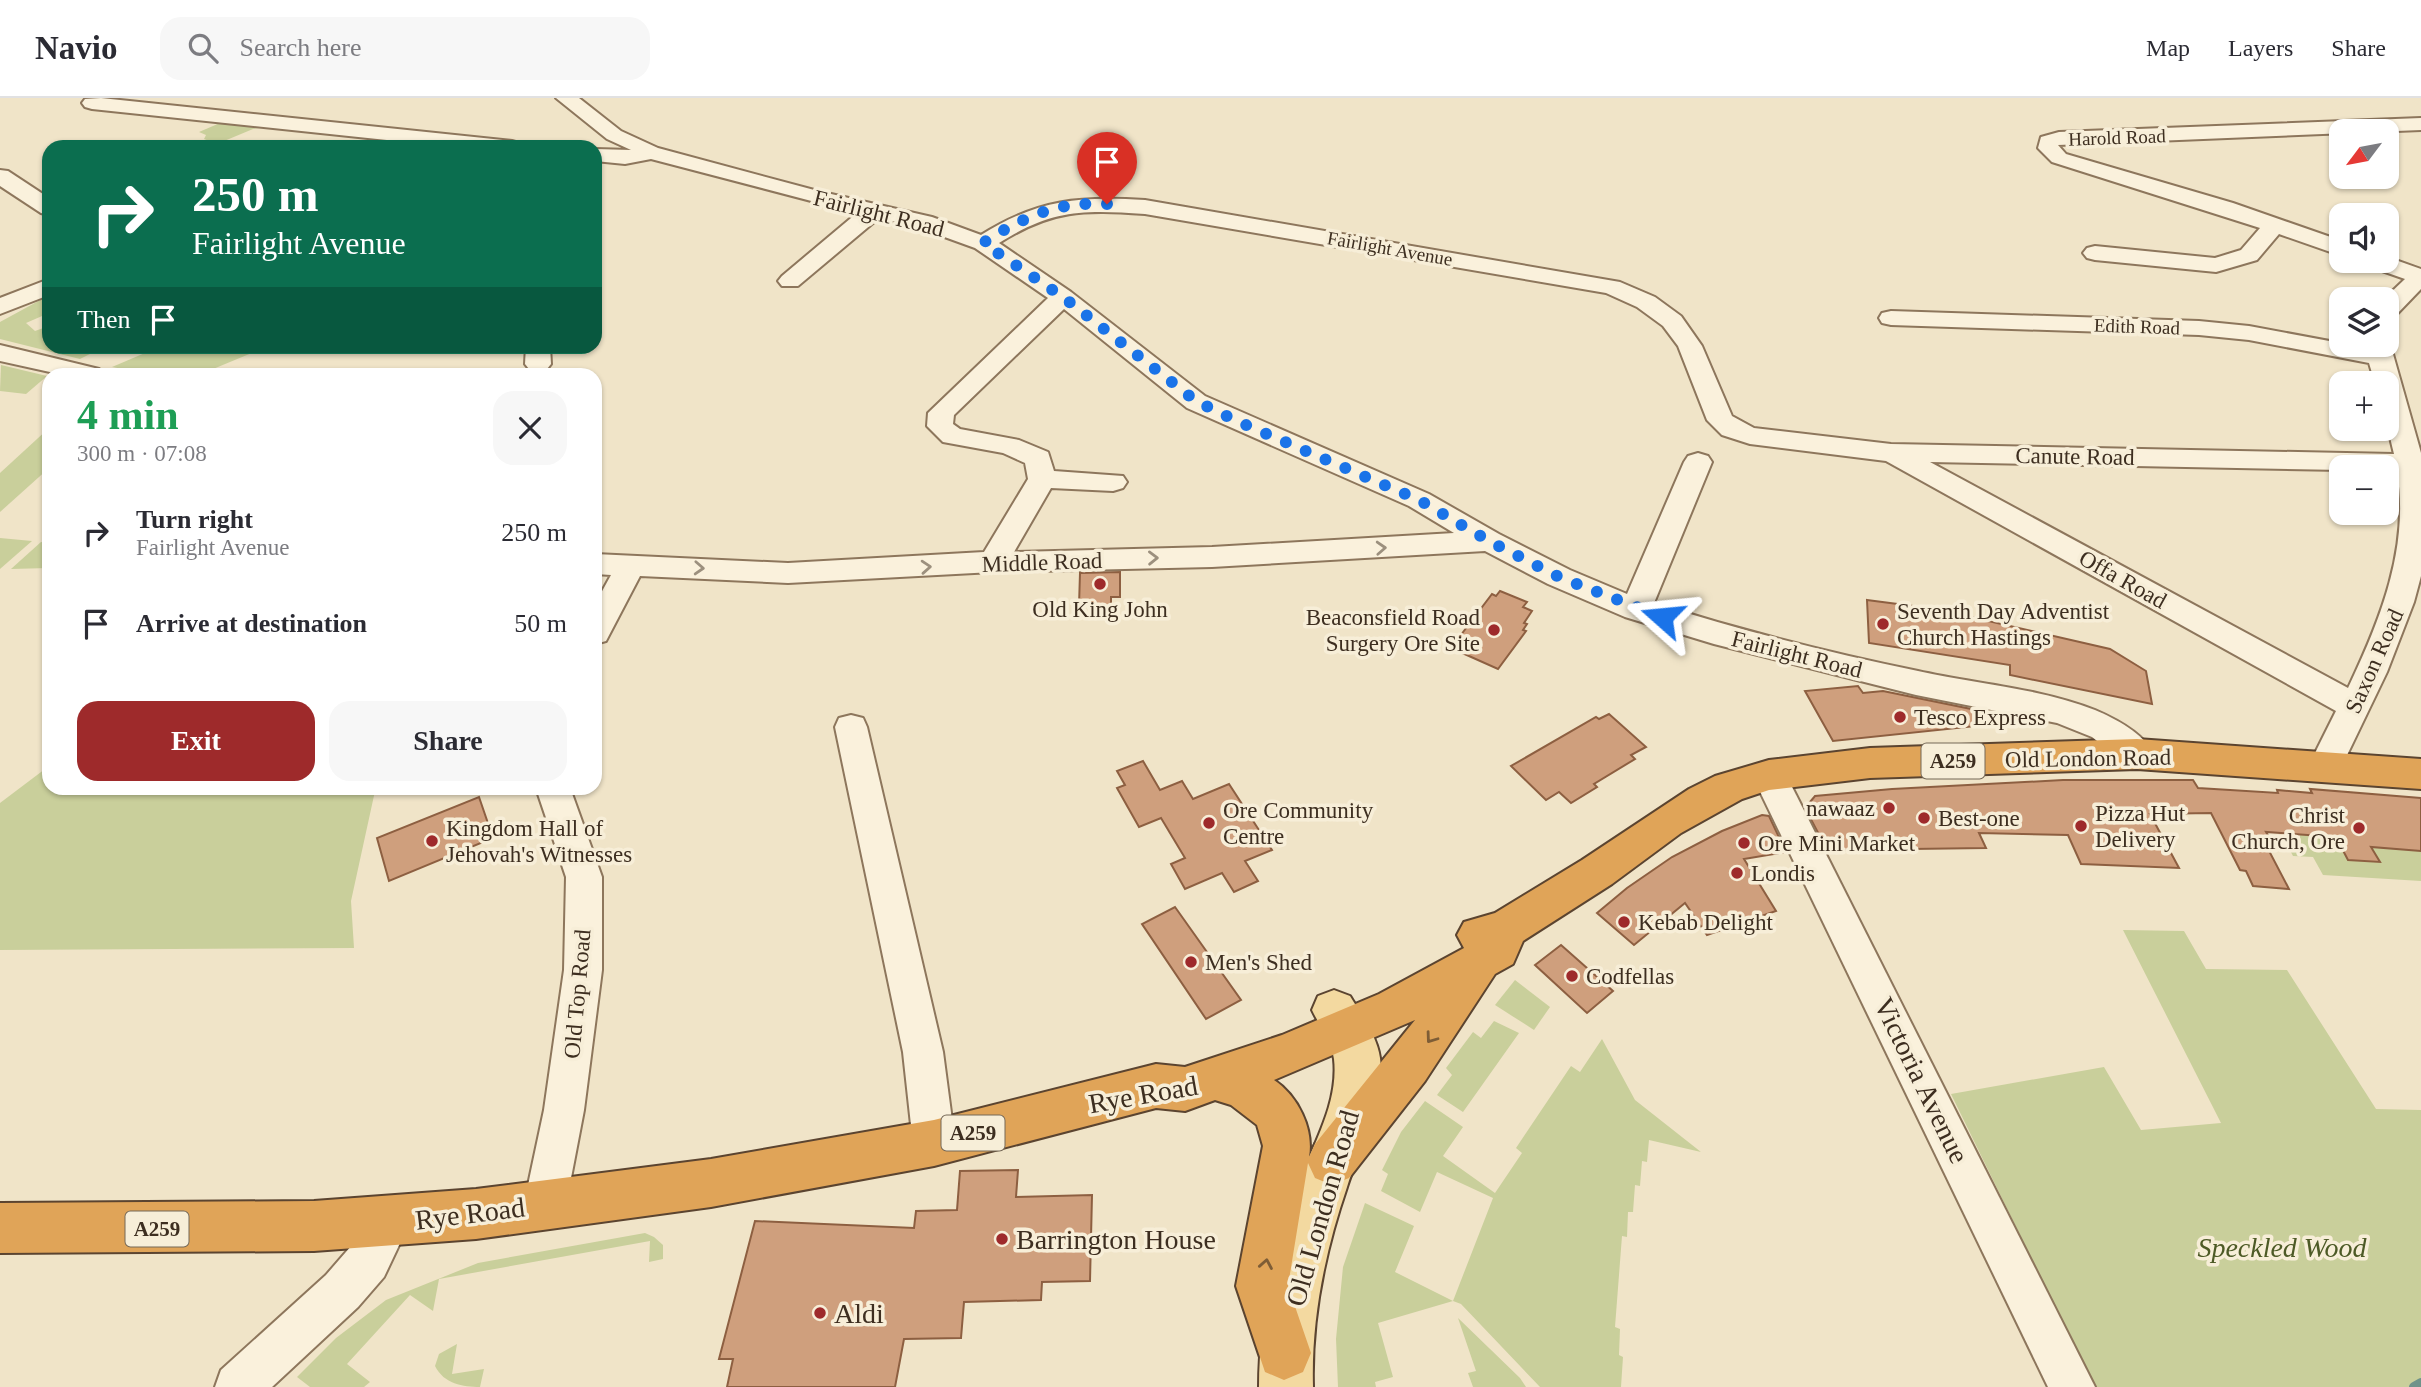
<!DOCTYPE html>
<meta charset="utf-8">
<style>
:root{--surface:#fff;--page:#f7f7f7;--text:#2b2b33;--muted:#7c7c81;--line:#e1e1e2;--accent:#9e2a2b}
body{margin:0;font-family:"Times New Roman",serif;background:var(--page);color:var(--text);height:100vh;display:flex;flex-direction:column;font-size:26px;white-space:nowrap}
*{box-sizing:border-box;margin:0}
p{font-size:23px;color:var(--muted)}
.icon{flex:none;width:38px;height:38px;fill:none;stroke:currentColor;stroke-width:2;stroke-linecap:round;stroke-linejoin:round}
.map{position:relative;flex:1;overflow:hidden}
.drawer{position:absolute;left:42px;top:270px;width:560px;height:427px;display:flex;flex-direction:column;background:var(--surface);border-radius:21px;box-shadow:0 2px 5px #0004}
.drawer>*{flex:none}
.guide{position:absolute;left:42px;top:42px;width:560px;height:214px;border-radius:21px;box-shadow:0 2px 5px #0004;background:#0b6e4f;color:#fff;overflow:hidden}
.needle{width:46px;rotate:238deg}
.buttons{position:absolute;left:2329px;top:21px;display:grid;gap:14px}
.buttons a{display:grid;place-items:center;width:70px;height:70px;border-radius:14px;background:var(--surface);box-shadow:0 2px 5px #0004;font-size:35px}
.pin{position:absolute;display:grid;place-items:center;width:60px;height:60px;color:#fff;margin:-72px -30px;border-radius:50% 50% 50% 0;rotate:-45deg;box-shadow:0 0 7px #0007}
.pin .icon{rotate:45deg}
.me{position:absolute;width:77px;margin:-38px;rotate:288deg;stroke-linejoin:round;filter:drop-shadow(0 0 5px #0008)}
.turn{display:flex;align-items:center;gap:24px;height:147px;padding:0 35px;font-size:32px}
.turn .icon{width:91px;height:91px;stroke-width:2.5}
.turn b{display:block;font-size:49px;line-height:60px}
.then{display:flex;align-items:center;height:66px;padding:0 35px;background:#0003;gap:14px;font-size:26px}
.round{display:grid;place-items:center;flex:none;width:74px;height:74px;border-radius:21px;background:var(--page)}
.summary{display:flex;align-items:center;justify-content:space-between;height:119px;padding:0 35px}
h1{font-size:42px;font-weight:800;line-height:52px;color:#1e9e55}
.cta{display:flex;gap:14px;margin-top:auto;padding:14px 35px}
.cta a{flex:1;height:80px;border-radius:21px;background:var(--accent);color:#fff;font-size:28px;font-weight:800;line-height:80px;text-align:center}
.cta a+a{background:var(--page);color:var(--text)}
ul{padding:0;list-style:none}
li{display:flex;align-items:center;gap:21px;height:91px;padding:0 35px}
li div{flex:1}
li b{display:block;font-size:26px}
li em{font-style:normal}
header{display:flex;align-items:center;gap:42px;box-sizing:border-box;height:98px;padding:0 35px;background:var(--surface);border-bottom:2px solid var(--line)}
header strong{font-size:33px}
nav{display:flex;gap:38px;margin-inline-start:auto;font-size:24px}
.search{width:490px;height:63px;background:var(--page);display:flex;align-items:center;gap:18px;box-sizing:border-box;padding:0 24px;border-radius:21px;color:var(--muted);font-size:26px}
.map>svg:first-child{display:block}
.green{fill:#c9cf9b}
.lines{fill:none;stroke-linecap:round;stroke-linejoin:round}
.stream{stroke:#6f938a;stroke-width:10}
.building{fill:#cf9f7d;stroke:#8d5f41;stroke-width:2}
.minor-casing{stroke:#8d765c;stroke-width:4}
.major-casing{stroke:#5b4430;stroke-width:4}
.highway-casing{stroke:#5b4430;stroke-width:4}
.minor{fill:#faf1dc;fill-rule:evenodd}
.major{fill:#f3d9a0;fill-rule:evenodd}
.highway{fill:#e0a458;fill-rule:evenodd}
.oneway{stroke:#9c907e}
.oneway2{stroke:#7e5d36}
.route{stroke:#1a73e8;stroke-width:12;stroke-dasharray:0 21.6}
.poi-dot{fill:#9e2a2b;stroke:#f7eed8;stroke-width:2.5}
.labels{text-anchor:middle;stroke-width:7;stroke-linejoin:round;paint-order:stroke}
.far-street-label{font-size:19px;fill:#3d2e20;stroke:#f7eed8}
.shield{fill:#f7eed8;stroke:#756857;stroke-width:2}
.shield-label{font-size:21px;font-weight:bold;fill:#3d2e20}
.street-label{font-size:23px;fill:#3d2e20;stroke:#f7eed8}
.poi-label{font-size:23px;fill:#3d2e20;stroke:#f7eed8;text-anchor:start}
.near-street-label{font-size:28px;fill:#3d2e20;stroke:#f7eed8}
.near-poi-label{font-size:28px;fill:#3d2e20;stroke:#f7eed8;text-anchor:start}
.near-park-label{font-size:28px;font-style:italic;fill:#4d5a26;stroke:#f7eed8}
</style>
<header>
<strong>Navio</strong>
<div class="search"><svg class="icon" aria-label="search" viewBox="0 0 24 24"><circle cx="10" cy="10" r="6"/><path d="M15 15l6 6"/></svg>Search here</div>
<nav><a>Map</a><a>Layers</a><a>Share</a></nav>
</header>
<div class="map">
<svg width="2421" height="1289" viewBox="0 0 2421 1289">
<rect width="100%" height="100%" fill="#f0e4c8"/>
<g class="green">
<path d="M 227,22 L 266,29 L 253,31 L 217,46 L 204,41 L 206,37 L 199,34 Z"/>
<path d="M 44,200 L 49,206 L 49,215 L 26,225 L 35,233 L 49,228 L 49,248 L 81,249 L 92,255 L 80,261 L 0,241 L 0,224 Z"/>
<path d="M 159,249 L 266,248 L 266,249 L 201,276 L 149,276 L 112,269 Z"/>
<path d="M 1,267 L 47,278 L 26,296 L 0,293 Z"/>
<path d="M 49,330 L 49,370 L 0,414 L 0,375 Z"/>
<path d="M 0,440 L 32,443 L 0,471 Z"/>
<path d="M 41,444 L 49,445 L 49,470 L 11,471 Z"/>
<path d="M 49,668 L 49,690 L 310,690 L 375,693 L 351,803 L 354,850 L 0,852 L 0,705 Z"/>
<path d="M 2300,736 L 2336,739 L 2348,762 L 2379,764 L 2371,749 L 2421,753 L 2421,783 L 2323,777 L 2313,759 L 2293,758 L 2284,741 L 2300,742 Z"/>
<path d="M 2123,832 L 2184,833 L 2206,871 L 2287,872 L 2376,1011 L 2421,1012 L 2421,1289 L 2094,1289 L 1951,996 L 2104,969 L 2141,1032 L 2221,1025 Z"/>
<path d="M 1515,882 L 1550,909 L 1534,932 L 1495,907 Z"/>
<path d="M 1494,923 L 1519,935 L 1463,1014 L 1437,997 L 1452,977 L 1446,970 L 1473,934 L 1481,940 Z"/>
<path d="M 1602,941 L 1635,1002 L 1701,1054 L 1649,1042 L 1647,1064 L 1642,1063 L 1640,1088 L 1635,1087 L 1633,1114 L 1628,1114 L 1627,1139 L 1622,1138 L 1615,1229 L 1620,1231 L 1619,1257 L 1623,1259 L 1621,1289 L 1540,1289 L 1461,1206 L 1453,1203 L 1378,1225 L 1393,1279 L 1375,1284 L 1376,1289 L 1338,1289 L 1336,1241 L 1343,1169 L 1365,1105 L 1414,1128 L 1395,1174 L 1453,1203 L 1493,1100 L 1437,1074 L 1420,1114 L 1381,1093 L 1388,1076 L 1382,1072 L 1401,1034 L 1425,1003 L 1463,1029 L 1443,1058 L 1495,1095 L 1522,1055 L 1516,1050 L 1571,968 L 1580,974 Z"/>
<path d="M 645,1135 L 654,1139 L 663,1147 L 663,1161 L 649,1164 L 650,1143 L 439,1181 L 433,1213 L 410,1197 L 347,1266 L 370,1284 L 364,1289 L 310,1289 L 297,1279 L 336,1240 L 386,1202 L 478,1165 Z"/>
<path d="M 1458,1220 L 1520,1280 L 1526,1289 L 1473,1289 L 1468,1275 L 1476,1273 Z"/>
<path d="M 457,1246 L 452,1276 L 484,1271 L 480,1289 C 463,1289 444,1286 435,1268 L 439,1256 Z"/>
</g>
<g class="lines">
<path class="stream" d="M 2414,1289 L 2421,1285"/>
</g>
<g class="building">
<path d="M 1120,474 L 1120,499 L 1111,499 L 1111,507 L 1079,508 L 1080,475 Z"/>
<path d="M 1500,493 L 1527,504 L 1523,509 L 1532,513 L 1524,525 L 1527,526 L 1523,532 L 1526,533 L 1498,571 L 1451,550 L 1492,496 L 1496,498 Z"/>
<path d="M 1867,502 L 1936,511 L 2110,551 L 2146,573 L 2152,606 L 2010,577 L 2010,567 L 1869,545 Z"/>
<path d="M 1858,588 L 1863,595 L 1883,593 L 1976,612 L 1986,627 L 1833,643 L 1805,593 Z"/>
<path d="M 1609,616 L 1646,649 L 1631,657 L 1635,661 L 1594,686 L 1597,689 L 1571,705 L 1559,694 L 1546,702 L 1511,668 L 1596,619 L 1599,621 Z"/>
<path d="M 1143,663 L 1160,692 L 1182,683 L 1193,701 L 1229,686 L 1272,752 L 1245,763 L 1258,783 L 1234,794 L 1222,775 L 1185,791 L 1171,766 L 1185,760 L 1161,720 L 1139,729 L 1117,690 L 1125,687 L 1117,673 Z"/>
<path d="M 2063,682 L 2193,682 L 2198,690 L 2278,695 L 2277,692 L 2312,695 L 2310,691 L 2421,700 L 2421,753 L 2371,749 L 2380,764 L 2348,762 L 2336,739 L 2266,734 L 2275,749 L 2267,749 L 2289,791 L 2253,788 L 2246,773 L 2240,772 L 2211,715 L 2150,716 L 2179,770 L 2081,766 L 2068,737 L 1979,735 L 1986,750 L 1911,751 L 1909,745 L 1833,754 L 1829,747 L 1825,748 L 1805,710 L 1815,698 L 1892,691 Z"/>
<path d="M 479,699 L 493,740 L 389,783 L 377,740 Z"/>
<path d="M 1762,717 L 1769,718 L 1786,754 L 1744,761 L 1776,813 L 1707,837 L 1685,805 L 1634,847 L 1597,815 L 1627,790 L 1672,759 L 1722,733 Z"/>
<path d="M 1175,809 L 1241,902 L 1206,921 L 1142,826 Z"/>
<path d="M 1561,847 L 1613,893 L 1587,915 L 1535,867 Z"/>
<path d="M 1018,1072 L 1016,1099 L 1092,1097 L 1090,1183 L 1042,1184 L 1041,1202 L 964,1204 L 961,1240 L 904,1241 L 895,1289 L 727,1289 L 733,1261 L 719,1261 L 755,1123 L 914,1130 L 916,1113 L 957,1112 L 960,1073 Z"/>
</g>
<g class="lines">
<g class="minor-casing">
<g id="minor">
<path d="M 101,0 L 512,43 L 519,45 L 522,49 L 453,49 L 92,11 L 85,9 L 82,5 L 85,1 Z"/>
<path d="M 556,0 L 579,0 L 621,33 L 658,50 L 818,93 L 932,119 L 981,137 C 1038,101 1080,98 1145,102 L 1620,184 L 1655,199 L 1681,218 L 1702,248 L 1732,318 L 1754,330 L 1891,346 L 2394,356 L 2387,327 L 2387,285 L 2375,285 L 2369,265 L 2249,242 L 2199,237 L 1891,227 L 1882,225 L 1879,220 L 1882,215 L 1891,213 L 2199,223 L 2249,228 L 2367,250 L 2368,247 L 2387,247 L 2389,242 L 2421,355 L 2421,478 L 2414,504 L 2387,574 L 2336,680 L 2324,684 L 2312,680 L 2307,671 L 2336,613 L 1886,363 L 1750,346 L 1722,337 L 1707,322 L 1678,248 L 1663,228 L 1637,209 L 1606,195 L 1145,116 C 1083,112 1053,111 999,145 L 1071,194 L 1205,298 L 1429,396 L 1499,436 L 1570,472 L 1627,496 L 1684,364 L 1688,358 L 1698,355 L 1708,358 L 1712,364 L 1654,505 C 1740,532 1829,555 1918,573 C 1976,586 2039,590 2095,612 C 2116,621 2143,635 2154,656 L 2149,665 L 2137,669 L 2125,665 L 2092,639 L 2057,625 L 1916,597 L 1714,546 L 1625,519 L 1548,486 L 1485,453 L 1212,469 L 993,474 L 788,485 L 640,478 L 606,543 L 595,546 L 595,506 L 611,477 L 595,476 L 595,456 L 788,465 L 984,454 L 1028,381 L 1025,365 L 1003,355 L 943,344 L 927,328 L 928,315 L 1048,200 L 975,150 L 917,129 L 879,120 L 798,188 L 782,188 L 778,183 L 782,178 L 857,115 L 651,61 L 625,66 L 595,63 L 595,51 L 631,52 L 607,41 ZM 1064,211 L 1187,310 L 1409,408 L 1454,435 L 1212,449 L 1014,454 L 1051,390 L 1113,393 L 1123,390 L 1127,384 L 1123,378 L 1054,373 L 1048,354 L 1019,342 L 960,331 L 953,326 L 954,317 ZM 1930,364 L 2342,372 L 2342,369 L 2387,369 L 2387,373 L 2397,373 C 2410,449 2380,523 2348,590 Z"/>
<path d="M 2421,20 L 2421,32 L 2058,47 L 2066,56 L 2233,105 L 2342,143 L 2342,158 L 2279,136 L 2257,162 L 2216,174 L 2095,162 L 2087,160 L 2083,155 L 2087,150 L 2095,148 L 2215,160 L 2241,152 L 2260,130 L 2052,64 L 2038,50 L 2041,39 L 2059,34 Z"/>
<path d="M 0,72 L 8,73 L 49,100 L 49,117 L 41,115 L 0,88 Z"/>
<path d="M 2387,159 L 2421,171 L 2421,191 L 2396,217 L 2387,219 L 2387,201 L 2384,201 L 2405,181 L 2368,168 L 2364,163 L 2387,163 Z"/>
<path d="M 49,181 L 49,197 L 0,216 L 0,200 Z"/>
<path d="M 0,247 L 99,271 L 103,276 L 59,276 L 0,263 Z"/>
<path d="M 526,248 L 550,248 L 551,266 L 547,271 L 538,274 L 529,271 L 525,266 Z"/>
<path d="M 851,617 L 863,620 L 867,629 L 943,954 L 955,1045 L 949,1059 L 934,1065 L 919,1059 L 913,1045 L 903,954 L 835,629 L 839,620 Z"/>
<path d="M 1769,664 L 1781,668 L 1786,677 L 2095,1289 L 2048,1289 L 1752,677 L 1757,668 Z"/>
<path d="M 536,690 L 570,690 L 602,779 L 602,872 L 584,1012 L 566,1106 L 560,1121 L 545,1127 L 530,1121 L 524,1106 L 544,1012 L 564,872 L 566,779 Z"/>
<path d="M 388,1102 L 403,1109 L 410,1124 L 384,1179 L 358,1209 L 272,1289 L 215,1289 L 221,1272 L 326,1177 L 352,1147 L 373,1109 Z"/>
</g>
</g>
<g class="major-casing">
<path id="major" d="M 1334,892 L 1350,898 C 1361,916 1377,938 1380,960 C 1386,1005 1360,1048 1347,1089 C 1325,1153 1311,1221 1313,1289 L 1259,1289 C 1259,1221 1275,1153 1297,1089 C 1312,1048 1339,1006 1334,961 C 1332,944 1319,927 1312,912 L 1318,898 Z"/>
</g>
<g class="highway-casing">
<path id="highway" d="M 2137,641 L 2421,661 L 2421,691 L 2137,671 L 1870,680 L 1769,692 L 1742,701 L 1681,735 L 1612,786 L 1523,843 L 1513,866 L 1495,876 L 1425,983 L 1349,1080 L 1332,1087 L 1315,1080 L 1308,1065 L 1288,1188 L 1311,1255 L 1303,1274 L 1284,1282 L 1265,1274 L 1236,1188 L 1263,1048 L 1257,1027 L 1231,1007 L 1215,1002 L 1185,1013 L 1156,1010 L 934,1068 L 711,1109 L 476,1141 L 314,1153 L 0,1155 L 0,1105 L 314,1103 L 476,1091 L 711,1061 L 934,1022 L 1156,966 L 1185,969 L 1282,937 L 1379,896 L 1464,850 L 1457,837 L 1464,824 L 1495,815 L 1582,762 L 1689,691 L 1715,678 L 1769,662 L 1870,650 ZM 1415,922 L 1315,1046 L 1309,1059 C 1314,1031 1298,998 1274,982 Z"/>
</g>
<use href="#minor" class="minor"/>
<use href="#major" class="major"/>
<use href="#highway" class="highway"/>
</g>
<defs><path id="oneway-chevron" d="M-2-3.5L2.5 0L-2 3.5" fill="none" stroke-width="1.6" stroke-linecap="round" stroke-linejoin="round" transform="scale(1.75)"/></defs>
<g class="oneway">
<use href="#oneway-chevron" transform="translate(1381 450) rotate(-3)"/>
<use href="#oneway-chevron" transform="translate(1153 460) rotate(-1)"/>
<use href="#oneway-chevron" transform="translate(926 469) rotate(-4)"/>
<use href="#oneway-chevron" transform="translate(699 470) rotate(3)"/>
</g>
<g class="oneway2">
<use href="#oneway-chevron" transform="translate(1431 940) rotate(126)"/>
<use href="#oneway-chevron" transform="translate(1266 1166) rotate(-80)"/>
</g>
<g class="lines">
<path class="route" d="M 1107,106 C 1058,103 1023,119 983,145 L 1063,199 L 1196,303 L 1239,324 L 1419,402 L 1489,443 L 1559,479 L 1662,519"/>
</g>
<g class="poi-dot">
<circle cx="1100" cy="486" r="7"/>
<circle cx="1883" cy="526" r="7"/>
<circle cx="1494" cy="532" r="7"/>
<circle cx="1900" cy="619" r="7"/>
<circle cx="1889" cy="710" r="7"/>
<circle cx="1924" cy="720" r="7"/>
<circle cx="1209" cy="725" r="7"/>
<circle cx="2081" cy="728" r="7"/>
<circle cx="2359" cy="730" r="7"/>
<circle cx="432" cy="743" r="7"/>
<circle cx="1744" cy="745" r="7"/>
<circle cx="1737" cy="775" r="7"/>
<circle cx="1624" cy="824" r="7"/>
<circle cx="1191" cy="864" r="7"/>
<circle cx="1572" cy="878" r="7"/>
<circle cx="1002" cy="1141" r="7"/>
<circle cx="820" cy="1215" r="7"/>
</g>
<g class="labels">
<g class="far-street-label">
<text transform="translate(2117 39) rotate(-2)" y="7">Harold Road</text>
<text transform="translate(1390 150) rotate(10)" y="7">Fairlight Avenue</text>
<text transform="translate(2137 228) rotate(2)" y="7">Edith Road</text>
</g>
<g class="shield">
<rect x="1921.5" y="645.5" width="63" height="35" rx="5"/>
<rect x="941.5" y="1017.5" width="63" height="35" rx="5"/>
<rect x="125.5" y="1113.5" width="63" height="35" rx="5"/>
</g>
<g class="shield-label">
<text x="1953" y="670">A259</text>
<text x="973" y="1042">A259</text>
<text x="157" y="1138">A259</text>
</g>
<g class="street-label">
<text transform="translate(879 115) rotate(14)" y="8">Fairlight Road</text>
<text transform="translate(2075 358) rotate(1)" y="8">Canute Road</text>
<text transform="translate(1042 464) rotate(-2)" y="8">Middle Road</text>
<text transform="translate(2123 481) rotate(29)" y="8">Offa Road</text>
<text transform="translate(1797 556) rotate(14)" y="8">Fairlight Road</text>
<text transform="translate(2374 563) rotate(-66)" y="8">Saxon Road</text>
<text transform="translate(2088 660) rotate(-1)" y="8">Old London Road</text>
<text transform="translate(577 896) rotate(-85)" y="8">Old Top Road</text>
</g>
<g class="poi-label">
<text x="1100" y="519" text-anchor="middle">Old King John</text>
<text x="1897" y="521">Seventh Day Adventist<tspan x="1897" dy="26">Church Hastings</tspan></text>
<text x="1480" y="527" text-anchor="end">Beaconsfield Road<tspan x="1480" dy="26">Surgery Ore Site</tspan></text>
<text x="1914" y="627">Tesco Express</text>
<text x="1875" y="718" text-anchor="end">nawaaz</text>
<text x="1223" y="720">Ore Community<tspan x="1223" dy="26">Centre</tspan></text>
<text x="2095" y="723">Pizza Hut<tspan x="2095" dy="26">Delivery</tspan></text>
<text x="2345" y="725" text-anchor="end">Christ<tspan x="2345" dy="26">Church, Ore</tspan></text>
<text x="1938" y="728">Best-one</text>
<text x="446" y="738">Kingdom Hall of<tspan x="446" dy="26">Jehovah's Witnesses</tspan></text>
<text x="1758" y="753">Ore Mini Market</text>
<text x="1751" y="783">Londis</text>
<text x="1638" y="832">Kebab Delight</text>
<text x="1205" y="872">Men's Shed</text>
<text x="1586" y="886">Codfellas</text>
</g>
<g class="near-street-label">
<text transform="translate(1922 982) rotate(64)" y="10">Victoria Avenue</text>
<text transform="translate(1143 996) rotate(-10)" y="10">Rye Road</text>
<text transform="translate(1322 1110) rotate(-74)" y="10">Old London Road</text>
<text transform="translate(470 1115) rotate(-7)" y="10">Rye Road</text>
</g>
<g class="near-poi-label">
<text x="1016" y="1151">Barrington House</text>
<text x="834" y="1225">Aldi</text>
</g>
<g class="near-park-label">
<text x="2282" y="1159">Speckled Wood</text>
</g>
</g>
</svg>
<div class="buttons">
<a><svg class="needle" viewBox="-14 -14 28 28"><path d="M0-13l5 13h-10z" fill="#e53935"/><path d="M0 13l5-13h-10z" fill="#7c7c81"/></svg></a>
<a><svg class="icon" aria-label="sound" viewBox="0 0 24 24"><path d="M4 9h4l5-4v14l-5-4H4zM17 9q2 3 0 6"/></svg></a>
<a><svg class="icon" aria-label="layers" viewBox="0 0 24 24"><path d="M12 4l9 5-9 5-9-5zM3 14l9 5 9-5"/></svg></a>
<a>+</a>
<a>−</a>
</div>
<div class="pin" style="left:1107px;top:106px;background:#d93025"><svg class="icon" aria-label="arrive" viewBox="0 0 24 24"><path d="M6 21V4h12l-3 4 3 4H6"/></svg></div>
<svg class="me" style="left:1662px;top:519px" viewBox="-20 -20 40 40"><path d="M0-17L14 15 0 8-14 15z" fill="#1a73e8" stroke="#fff" stroke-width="4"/></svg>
<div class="guide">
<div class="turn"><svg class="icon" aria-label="right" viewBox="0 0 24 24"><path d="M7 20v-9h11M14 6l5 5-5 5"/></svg><div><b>250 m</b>Fairlight Avenue</div></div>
<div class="then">Then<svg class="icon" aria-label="arrive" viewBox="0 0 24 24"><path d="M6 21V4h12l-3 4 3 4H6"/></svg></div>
</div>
<section class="drawer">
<div class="summary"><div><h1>4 min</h1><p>300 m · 07:08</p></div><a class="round"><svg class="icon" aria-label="close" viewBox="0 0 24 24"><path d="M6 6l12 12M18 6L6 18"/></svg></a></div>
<ul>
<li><svg class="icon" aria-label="right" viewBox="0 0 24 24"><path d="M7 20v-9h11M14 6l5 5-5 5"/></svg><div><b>Turn right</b><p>Fairlight Avenue</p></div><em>250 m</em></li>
<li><svg class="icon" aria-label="arrive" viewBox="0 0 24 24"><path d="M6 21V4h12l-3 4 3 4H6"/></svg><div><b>Arrive at destination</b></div><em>50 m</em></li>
</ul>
<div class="cta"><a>Exit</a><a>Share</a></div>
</section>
</div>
